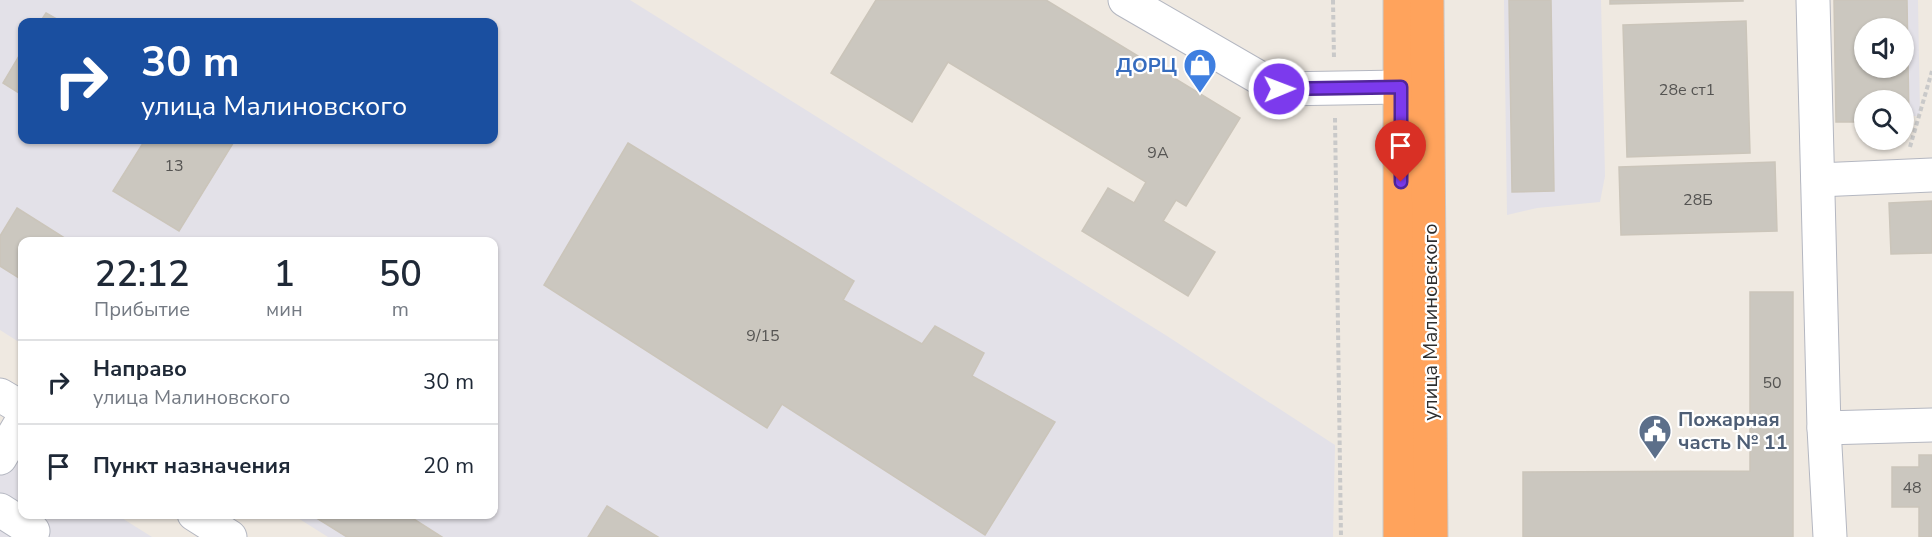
<!DOCTYPE html>
<html lang="ru">
<meta charset="utf-8">
<style>
:root{--surface:#fff;--page:#f2f2f3;--text:#1f2937;--muted:#747a83;--line:#e0e1e3}
body{margin:0;font-family:"Nunito Sans",sans-serif;background:var(--page);color:var(--text);height:100vh;display:flex;flex-direction:column;font-size:22px;white-space:nowrap}
*{box-sizing:border-box;margin:0}
p{font-size:20px;color:var(--muted)}
.icon{flex:none;width:33px;height:33px;fill:none;stroke:currentColor;stroke-width:2;stroke-linecap:round;stroke-linejoin:round}
.map{position:relative;flex:1;overflow:hidden}
.details{position:absolute;left:18px;top:237px;width:480px;height:282px;display:flex;flex-direction:column;background:var(--surface);border-radius:12px;box-shadow:0 2px 4px #0004}
.details>*{flex:none}
.guide{position:absolute;left:18px;top:18px;width:480px;height:126px;border-radius:12px;box-shadow:0 2px 4px #0004;background:#1a4fa0;color:#fff;overflow:hidden}
.controls{position:absolute;left:1854px;top:18px;display:grid;gap:12px}
.controls a{display:grid;place-items:center;width:60px;height:60px;border-radius:50%;background:var(--surface);box-shadow:0 2px 4px #0004;font-size:30px}
.pin{position:absolute;display:grid;place-items:center;width:51px;height:51px;color:#fff;margin:-62px -26px;border-radius:50% 50% 50% 0;rotate:-45deg;box-shadow:0 0 6px #0007}
.pin .icon{rotate:45deg}
.me{position:absolute;width:66px;margin:-33px;rotate:89deg;stroke-linejoin:round;filter:drop-shadow(0 0 4px #0008)}
.turn{display:flex;align-items:center;gap:21px;height:126px;padding:0 24px;font-size:27px}
.turn .icon{width:78px;height:78px;stroke-width:2.5}
.turn b{display:block;font-size:42px;line-height:51px}
.eta{display:flex;justify-content:space-evenly;align-items:center;height:102px;text-align:center}
.eta b{font-size:36px;font-weight:600;line-height:42px}
ul{padding:0;list-style:none}
li{display:flex;align-items:center;gap:18px;height:84px;padding:0 24px;border-top:2px solid var(--line)}
li div{flex:1}
li b{display:block;font-size:22px}
li em{font-style:normal}
.map>svg:first-child{display:block}
.industrial{fill:#e3e1e8;fill-rule:evenodd}
.building{fill:#cbc7bf;stroke:#cbc5ba;stroke-width:1.5;fill-rule:evenodd}
.lines{fill:none;stroke-linecap:round;stroke-linejoin:round}
.minor-casing{stroke:#b4b7c1;stroke-width:35}
.highway-casing{stroke:#c9c9c9;stroke-width:35}
.path{stroke:#c9c9c9;stroke-width:4;stroke-dasharray:4.5 3;stroke-linecap:butt}
.minor{stroke:#fff;stroke-width:33}
.highway{stroke:#ffa35c;stroke-width:33}
.route-casing{stroke:#51269a;stroke-width:15}
.route{stroke:#7c3aed;stroke-width:10}
.labels{text-anchor:middle;stroke-width:4.5;stroke-linejoin:round;paint-order:stroke}
.number-label{font-size:16px;fill:#555452}
.shop-label{font-size:20px;font-weight:bold;fill:#366cbe;stroke:#fff;text-anchor:end}
.street-label{font-size:20px;fill:#2e2e2e;stroke:#fff}
.service-label{font-size:20px;font-weight:bold;fill:#4e5e75;stroke:#fff;text-anchor:start}
</style>
<div class="map">
<svg width="1932" height="537" viewBox="0 0 1932 537">
<rect width="100%" height="100%" fill="#efe9e1"/>
<g class="industrial">
<path d="M 0,0 L 630,0 L 1167,336 L 1335,445 L 1333,537 L 328,537 L 293,515 L 494,514 L 494,242 L 22,242 L 22,344 L 0,330 ZM 22,22 L 494,22 L 494,140 L 22,140 Z"/>
<path d="M 1504,0 L 1601,0 L 1605,176 L 1600,202 L 1537,208 L 1507,215 Z"/>
<path d="M 1838,0 L 1918,0 L 1920,116 L 1904,116 L 1904,100 L 1864,100 L 1864,117 L 1840,118 ZM 1864,28 L 1904,28 L 1904,68 L 1864,68 Z"/>
<path d="M 0,440 L 22,455 L 22,514 L 117,515 L 152,537 L 0,537 Z"/>
</g>
<g class="building">
<path d="M 876,0 L 1046,0 L 1240,118 L 1186,206 L 1176,200 L 1163,221 L 1215,252 L 1188,296 L 1082,231 L 1108,188 L 1134,203 L 1146,182 L 948,62 L 912,122 L 831,73 Z"/>
<path d="M 1509,0 L 1551,0 L 1554,191 L 1512,192 Z"/>
<path d="M 1610,0 L 1743,0 L 1743,1 L 1610,4 Z"/>
<path d="M 1834,0 L 1907,0 L 1909,121 L 1904,121 L 1904,100 L 1864,100 L 1864,122 L 1836,122 ZM 1864,28 L 1904,28 L 1904,68 L 1864,68 Z"/>
<path d="M 46,13 L 62,22 L 40,22 Z"/>
<path d="M 1746,21 L 1750,153 L 1627,157 L 1623,25 Z"/>
<path d="M 22,51 L 22,95 L 3,83 Z"/>
<path d="M 145,140 L 235,140 L 179,231 L 113,191 Z"/>
<path d="M 628,143 L 854,281 L 843,300 L 922,344 L 935,326 L 984,353 L 972,376 L 1055,422 L 985,535 L 782,404 L 767,428 L 544,285 Z"/>
<path d="M 1775,162 L 1777,231 L 1621,235 L 1619,167 Z"/>
<path d="M 1932,201 L 1932,253 L 1891,254 L 1889,203 Z"/>
<path d="M 17,208 L 71,242 L 22,242 L 22,280 L 0,266 L 0,236 Z"/>
<path d="M 1750,292 L 1793,292 L 1793,537 L 1523,537 L 1523,472 L 1750,471 Z"/>
<path d="M 1919,455 L 1932,455 L 1932,537 L 1919,537 L 1919,507 L 1892,507 L 1892,467 L 1919,467 Z"/>
<path d="M 607,506 L 658,537 L 588,537 Z"/>
<path d="M 310,514 L 406,514 L 442,537 L 347,537 Z"/>
</g>
<g class="lines">
<g class="minor-casing">
<g id="minor">
<path d="M 1125,0 L 1279,89 L 1401,87"/>
<path d="M 1813,0 L 1824,428 L 1830,537"/>
<path d="M 1818,180 L 1932,175"/>
<path d="M 0,395 L 22,408"/>
<path d="M 1824,428 L 1932,425"/>
<path d="M 0,458 L 22,421"/>
<path d="M 0,510 L 33,531 L 29,537"/>
<path d="M 194,514 L 230,537"/>
</g>
</g>
<g class="highway-casing">
<g id="highway">
<path d="M 1400,0 L 1400,537"/>
<path d="M 1427,0 L 1431,537"/>
</g>
</g>
<g class="path">
<path d="M 1333,0 L 1334,59"/>
<path d="M 1335,118 L 1341,537"/>
<path d="M 1910,147 L 1932,71"/>
</g>
<use href="#minor" class="minor"/>
<use href="#highway" class="highway"/>
</g>
<g class="lines">
<g class="route-casing">
<path id="route" d="M 1279,89 L 1401,87 L 1401,182"/>
</g>
<use href="#route" class="route"/>
</g>
<defs>
<g id="shop-pin" transform="scale(1.725)"><path d="M0 17L-7.5 6A9.5 9.5 0 1 1 7.5 6Z" fill="#3f7fe0" stroke="#fff"/><path d="M-5-2.5h2.3a2.7 3.5 0 0 1 5.4 0H5L5.5 6h-11ZM-1.5-2.5h3a1.5 2.3 0 0 0-3 0Z" fill="#fff"/></g>
<g id="civic-pin" transform="scale(1.725)"><path d="M0 17L-7.5 6A9.5 9.5 0 1 1 7.5 6Z" fill="#5c6f8a" stroke="#fff"/><path d="M-.6-6.5H3V-4.5H.6V-3L4-1V1h2V6H-6V1h2V-1L-.6-3ZM-1.2 2.5V6h2.4V2.5Z" fill="#fff"/></g>
</defs>
<g fill-rule="evenodd">
<use href="#shop-pin" x="1200" y="65"/>
<use href="#civic-pin" x="1655" y="431"/>
</g>
<g class="labels">
<g class="number-label">
<text x="1687" y="95">28е ст1</text>
<text x="1158" y="158">9А</text>
<text x="174" y="171">13</text>
<text x="1698" y="205">28Б</text>
<text x="763" y="341">9/15</text>
<text x="1772" y="388">50</text>
<text x="1912" y="493">48</text>
</g>
<g class="shop-label">
<text x="1177" y="72">ДОРЦ</text>
</g>
<g class="street-label">
<text transform="translate(1430 322) rotate(-90)" y="7">улица Малиновского</text>
</g>
<g class="service-label">
<text x="1678" y="426">Пожарная<tspan x="1678" dy="23">часть № 11</tspan></text>
</g>
</g>
</svg>
<div class="controls">
<a><svg class="icon" aria-label="sound" viewBox="0 0 24 24"><path d="M4 9h4l5-4v14l-5-4H4zM17 9q2 3 0 6"/></svg></a>
<a><svg class="icon" aria-label="search" viewBox="0 0 24 24"><circle cx="10" cy="10" r="6"/><path d="M15 15l6 6"/></svg></a>
</div>
<div class="pin" style="left:1401px;top:182px;background:#d93025"><svg class="icon" aria-label="arrive" viewBox="0 0 24 24"><path d="M6 21V4h12l-3 4 3 4H6"/></svg></div>
<svg class="me" style="left:1279px;top:89px" viewBox="-20 -20 40 40"><circle r="17" fill="#7c3aed" stroke="#fff" stroke-width="3"/><path d="M0-11L8 9 0 5-8 9z" fill="#fff"/></svg>
<div class="guide">
<div class="turn"><svg class="icon" aria-label="right" viewBox="0 0 24 24"><path d="M7 20v-9h11M14 6l5 5-5 5"/></svg><div><b>30 m</b>улица Малиновского</div></div>
</div>
<section class="details">
<div class="eta">
<div><b>22:12</b><p>Прибытие</p></div>
<div><b>1</b><p>мин</p></div>
<div><b>50</b><p>m</p></div>
</div>
<ul>
<li><svg class="icon" aria-label="right" viewBox="0 0 24 24"><path d="M7 20v-9h11M14 6l5 5-5 5"/></svg><div><b>Направо</b><p>улица Малиновского</p></div><em>30 m</em></li>
<li><svg class="icon" aria-label="arrive" viewBox="0 0 24 24"><path d="M6 21V4h12l-3 4 3 4H6"/></svg><div><b>Пункт назначения</b></div><em>20 m</em></li>
</ul>
</section>
</div>
